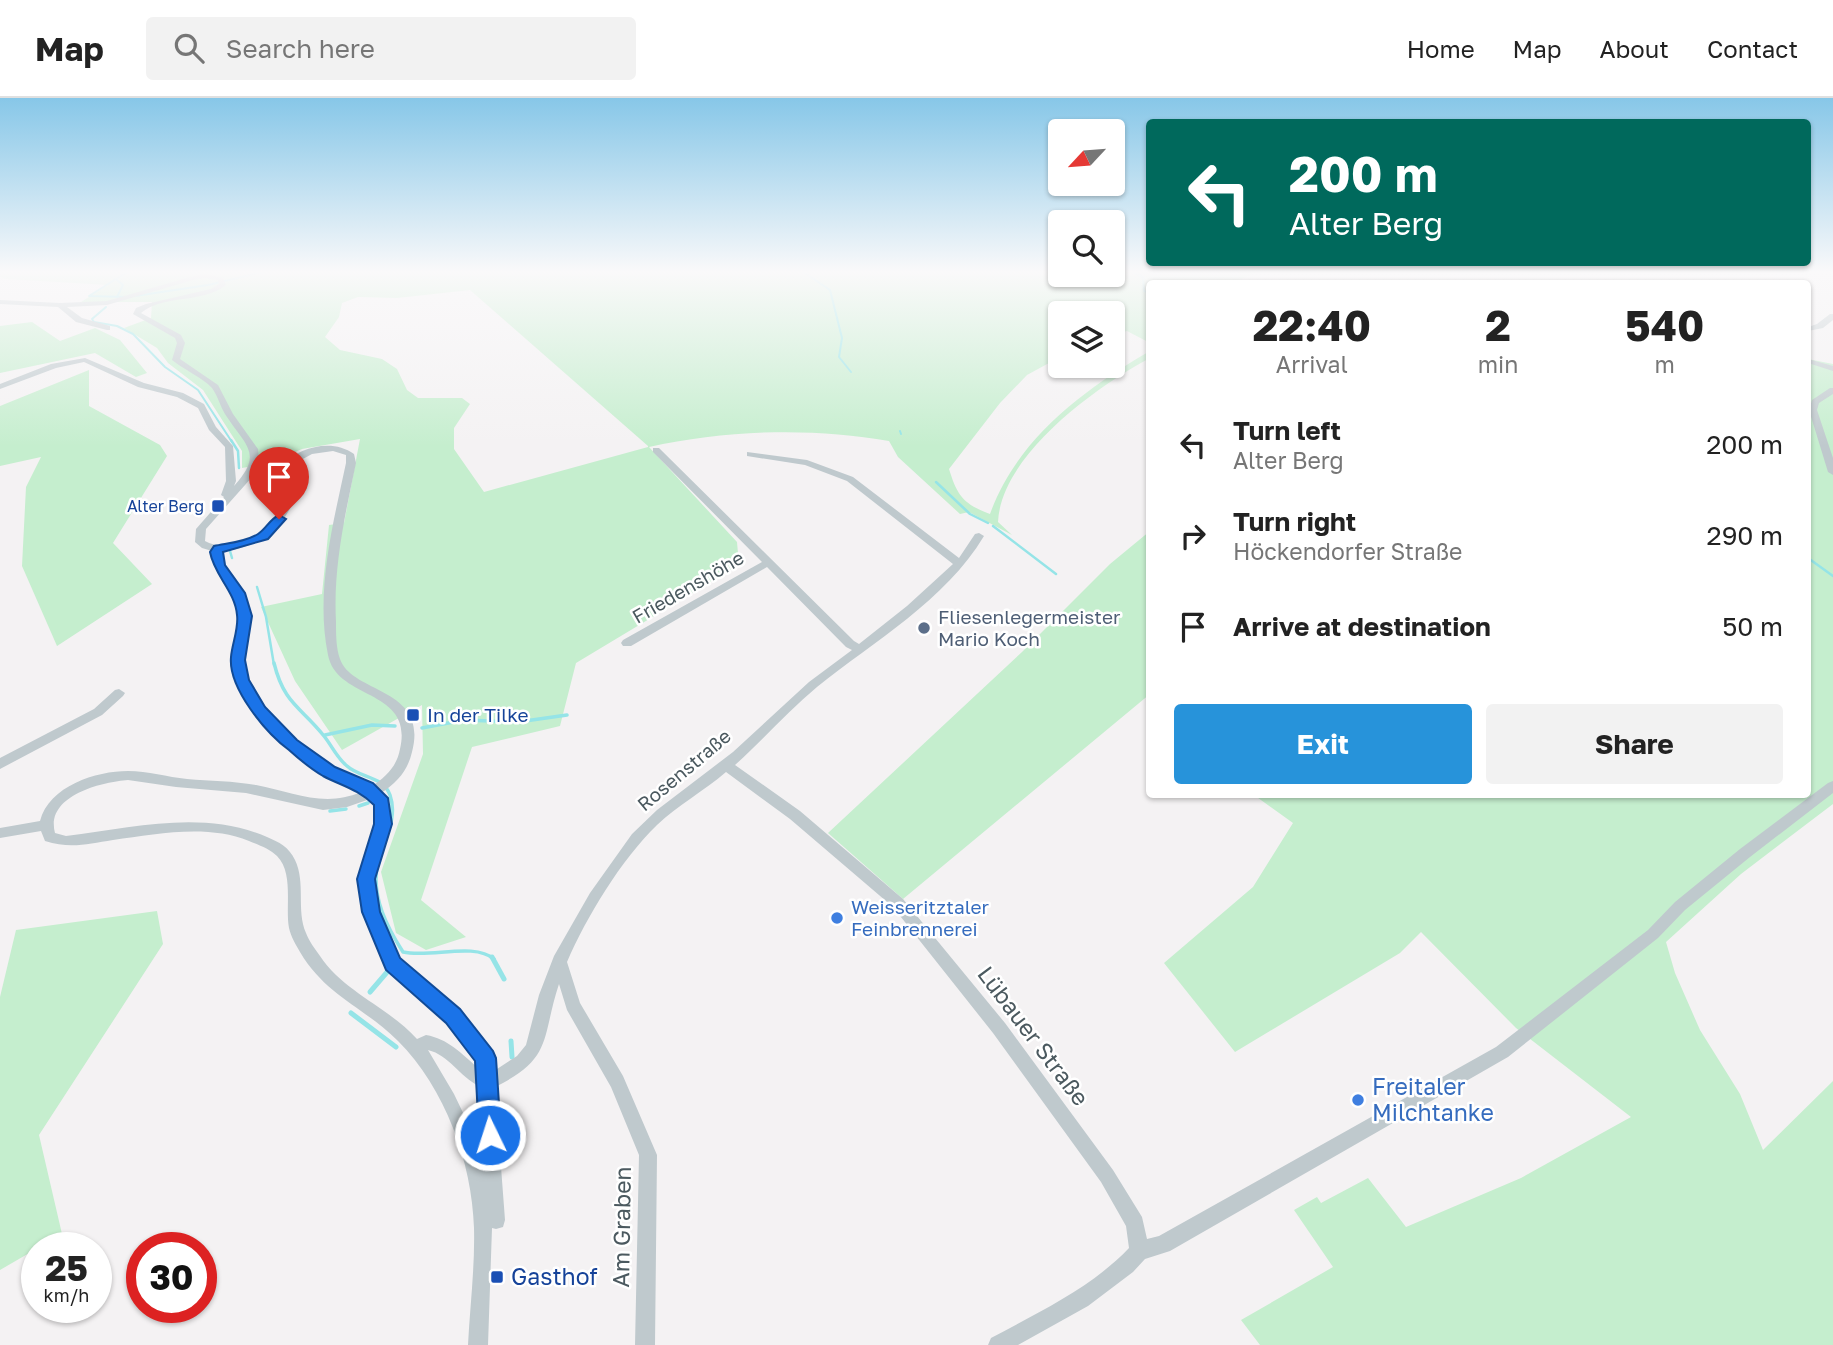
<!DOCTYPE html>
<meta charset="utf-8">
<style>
:root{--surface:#fff;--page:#f2f2f2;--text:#222;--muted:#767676;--line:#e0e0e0;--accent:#2793da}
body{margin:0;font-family:"Golos Text",sans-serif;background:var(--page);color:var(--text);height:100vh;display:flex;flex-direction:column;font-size:26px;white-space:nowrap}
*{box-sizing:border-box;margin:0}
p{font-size:23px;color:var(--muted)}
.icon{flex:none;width:38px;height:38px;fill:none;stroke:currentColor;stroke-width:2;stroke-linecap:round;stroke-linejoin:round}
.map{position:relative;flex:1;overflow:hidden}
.panel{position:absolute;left:1146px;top:182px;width:665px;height:518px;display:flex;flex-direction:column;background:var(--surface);border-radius:7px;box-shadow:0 2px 5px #0004}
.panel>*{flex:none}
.hud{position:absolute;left:1146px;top:21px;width:665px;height:147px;border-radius:7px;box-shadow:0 2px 5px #0004;background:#00695c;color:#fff;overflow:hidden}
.needle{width:46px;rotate:244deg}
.tools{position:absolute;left:1048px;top:21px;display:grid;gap:14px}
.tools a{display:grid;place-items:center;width:77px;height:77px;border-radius:7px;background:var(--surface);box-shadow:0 2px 5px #0004;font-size:35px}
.speed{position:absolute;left:21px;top:1134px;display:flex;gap:14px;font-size:35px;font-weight:700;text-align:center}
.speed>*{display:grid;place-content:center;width:91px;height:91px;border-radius:50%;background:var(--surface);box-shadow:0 2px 5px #0004;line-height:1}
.speed small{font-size:18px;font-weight:400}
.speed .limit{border:10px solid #d22;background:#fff;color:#111}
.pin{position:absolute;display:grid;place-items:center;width:60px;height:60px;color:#fff;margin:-72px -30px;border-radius:50% 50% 50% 0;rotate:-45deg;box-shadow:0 0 7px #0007}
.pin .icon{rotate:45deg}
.me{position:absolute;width:77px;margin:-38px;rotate:356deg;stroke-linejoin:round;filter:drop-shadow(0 0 5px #0008)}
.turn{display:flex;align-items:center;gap:24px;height:147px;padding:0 28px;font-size:32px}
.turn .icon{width:91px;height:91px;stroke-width:2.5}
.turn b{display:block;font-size:49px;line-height:60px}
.eta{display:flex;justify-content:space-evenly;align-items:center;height:119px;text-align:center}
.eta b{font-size:42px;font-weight:700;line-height:49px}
.button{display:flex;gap:14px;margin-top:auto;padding:14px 28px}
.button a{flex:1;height:80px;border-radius:7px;background:var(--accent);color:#fff;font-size:28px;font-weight:700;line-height:80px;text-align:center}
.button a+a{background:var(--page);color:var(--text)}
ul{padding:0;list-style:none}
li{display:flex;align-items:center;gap:21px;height:91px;padding:0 28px}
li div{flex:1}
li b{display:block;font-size:26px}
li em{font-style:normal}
header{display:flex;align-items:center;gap:42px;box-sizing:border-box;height:98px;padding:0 35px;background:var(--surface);border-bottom:2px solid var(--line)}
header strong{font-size:33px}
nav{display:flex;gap:38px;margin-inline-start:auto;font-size:24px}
.search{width:490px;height:63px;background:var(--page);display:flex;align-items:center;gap:18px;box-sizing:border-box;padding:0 24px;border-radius:7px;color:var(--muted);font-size:26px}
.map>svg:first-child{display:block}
.green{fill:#c5eece;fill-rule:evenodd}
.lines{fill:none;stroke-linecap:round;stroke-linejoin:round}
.stream-far3{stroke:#95e4e7;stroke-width:2}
.stream-far2{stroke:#95e4e7;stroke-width:2.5}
.stream-far1{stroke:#95e4e7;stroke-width:3.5}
.stream{stroke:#95e4e7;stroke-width:5}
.street{fill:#bfc9cd;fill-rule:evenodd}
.route{fill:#1a73e8;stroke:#114b97;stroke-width:2}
.transit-dot{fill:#1a4fb4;stroke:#fff;stroke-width:2.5}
.service-dot{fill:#5c6f8a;stroke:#fff;stroke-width:2.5}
.shop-dot{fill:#3f7fe0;stroke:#fff;stroke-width:2.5}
.labels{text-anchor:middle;stroke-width:5;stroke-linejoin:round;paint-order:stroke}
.far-transit-label{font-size:16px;fill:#164399;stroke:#fff;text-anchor:end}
.street-label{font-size:19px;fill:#4b595f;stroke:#fff}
.service-label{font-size:19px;fill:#4e5e75;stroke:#fff;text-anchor:start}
.transit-label{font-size:19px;fill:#164399;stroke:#fff;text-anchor:start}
.shop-label{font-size:19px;fill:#366cbe;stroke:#fff;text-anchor:start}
.near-street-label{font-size:23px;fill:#4b595f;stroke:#fff}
.near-shop-label{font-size:23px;fill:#366cbe;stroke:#fff;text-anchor:start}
.near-transit-label{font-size:23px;fill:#164399;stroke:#fff;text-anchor:start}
</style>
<header>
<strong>Map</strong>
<div class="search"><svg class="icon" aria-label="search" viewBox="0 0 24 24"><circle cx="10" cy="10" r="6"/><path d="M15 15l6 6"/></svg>Search here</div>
<nav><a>Home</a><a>Map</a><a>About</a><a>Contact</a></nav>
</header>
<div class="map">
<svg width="1833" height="1247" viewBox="0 0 1833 1247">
<rect width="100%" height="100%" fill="#f4f2f3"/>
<g class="green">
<path d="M 0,173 L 1060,173 L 1060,177 L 1113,177 L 1113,173 L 1260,173 L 1232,185 L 1150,186 L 1150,245 L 1127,233 L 1113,237 L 1113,215 L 1060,215 L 1060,259 L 1027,277 L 1000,305 L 949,371 C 957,397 963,406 990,416 C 1017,341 1083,292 1150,253 L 1150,260 C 1096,289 1001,357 998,424 L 1012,437 L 969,414 L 960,416 L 898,359 L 889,343 C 811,329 726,332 649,349 L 737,444 L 739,467 L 576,565 L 560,628 L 472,649 L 421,802 L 466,839 L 426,852 L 396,835 L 381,774 L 423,656 L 422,607 L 342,652 L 295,583 L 261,509 L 322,496 L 329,427 L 344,425 L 360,341 L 302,351 L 270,365 L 242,370 L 242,353 L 203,292 L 168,265 L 157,250 L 124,230 L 151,220 L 152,204 L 81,204 L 108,187 L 6,181 L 0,179 ZM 470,192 L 648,348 L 648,349 L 484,394 L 454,351 L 454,330 L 470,306 L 462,300 L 418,300 L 407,292 L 397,271 L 382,261 L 340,252 L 325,239 L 339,219 L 342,205 L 358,199 L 397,200 Z"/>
<path d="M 32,224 L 60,243 L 95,230 L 120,242 L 147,275 L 136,279 L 95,255 L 0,275 L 0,228 Z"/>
<path d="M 1808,261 L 1833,266 L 1833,706 L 1741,776 L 1666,844 L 1675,875 L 1700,932 L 1740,996 L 1763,1052 L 1833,983 L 1833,1247 L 1260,1247 L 1241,1222 L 1333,1169 L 1294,1112 L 1317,1099 L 1321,1105 L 1368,1080 L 1406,1129 L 1521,1080 L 1631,1019 L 1516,930 L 1421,834 L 1400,855 L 1235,954 L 1164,865 L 1253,789 L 1293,725 L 1254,697 L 1808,696 Z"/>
<path d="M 89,272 L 89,308 L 160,347 L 167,358 L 113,445 L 152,486 L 57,548 L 22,468 L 26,389 L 41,359 L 0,368 L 0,308 Z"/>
<path d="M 1150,433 L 1150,596 L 903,801 L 828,735 L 1022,554 L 1110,466 Z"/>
<path d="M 157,813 L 163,846 L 39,1037 L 62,1136 L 0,1172 L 0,899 L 16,832 Z"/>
</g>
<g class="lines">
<g class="stream-far3">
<path d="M 802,173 L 830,192 L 842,240 L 839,259 L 851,274"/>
<path d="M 1131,173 L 1143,179 L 1144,193 L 1150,195"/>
<path d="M 116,181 L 89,198 L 127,199"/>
<path d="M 135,198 L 208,187 L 266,173"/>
<path d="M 117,199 L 123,187 L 116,181 L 129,173"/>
<path d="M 106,209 L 92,221 L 94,224 L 117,228 L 133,236 L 165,269 L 198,292 L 232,344"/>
<path d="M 900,333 L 901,336"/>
</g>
<g class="stream-far2">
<path d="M 231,342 L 238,353 L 239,370"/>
<path d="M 936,384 L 970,416 L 988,425"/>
<path d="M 993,428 L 1056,476"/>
<path d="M 230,453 L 232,460"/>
<path d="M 1808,460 L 1833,478"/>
<path d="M 257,489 L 266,519 L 274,567"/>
</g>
<g class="stream-far1">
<path d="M 274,565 C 284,606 301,609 324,638 C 332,648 337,660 347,668 C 360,680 383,678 390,697 C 399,723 381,744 377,769 C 372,800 387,829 403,854 C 431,860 474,844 494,861"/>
<path d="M 422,630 L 464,622 L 518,624 L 567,617"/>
<path d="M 325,637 L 372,627 L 395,628"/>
<path d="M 359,708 L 368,705"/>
<path d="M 330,713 L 346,711"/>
</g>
<g class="stream">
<path d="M 492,859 L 504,881"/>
<path d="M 370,894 L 388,873"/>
<path d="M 351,915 L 396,949"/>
<path d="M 511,943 L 512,959"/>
</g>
<g class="street">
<path d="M 205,176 L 223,180 L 226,187 C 202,206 164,196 141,215 L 181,237 L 185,245 L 180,261 L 218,287 L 233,316 L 258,351 L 259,361 L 253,378 L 206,431 L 205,443 C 214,448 222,448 232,446 C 263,440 279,418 289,390 L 280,376 L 281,367 C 300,349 332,340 354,356 L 356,365 C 345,417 333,470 336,524 C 336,536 336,550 340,561 C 352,596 429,589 412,654 C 408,672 397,685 381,695 L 389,705 L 390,726 L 373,781 L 378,814 L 399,862 L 410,874 L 459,913 L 491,955 L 494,973 L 517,958 L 526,947 L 539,897 L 554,858 L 590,795 L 632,736 L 657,712 L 733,654 L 809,584 L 852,552 L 846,549 L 767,469 L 631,548 L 623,548 L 621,545 L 623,542 L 762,464 L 653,354 L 653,350 L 659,350 L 854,543 L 859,546 L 907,508 L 953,466 L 847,383 L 805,367 L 747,358 L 747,354 L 807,362 L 853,379 L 959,460 L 975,436 L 979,435 L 984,438 C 945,503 874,543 817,589 C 788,613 763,642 735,667 L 800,713 L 903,801 L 1005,925 L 1113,1072 L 1142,1119 L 1147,1141 L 1159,1138 L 1496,949 L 1648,832 L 1675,804 L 1740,751 L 1828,685 L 1833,683 L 1833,695 L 1750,759 L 1685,812 L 1658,840 L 1508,959 L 1170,1153 L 1145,1161 L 1133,1174 L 1088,1208 L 1018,1247 L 988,1247 L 991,1240 C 1039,1214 1091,1190 1129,1150 L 1126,1128 L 1101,1084 L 993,935 L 893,809 L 790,721 L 726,674 C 704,693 678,707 657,727 C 621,762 587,818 567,864 L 580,905 L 623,978 L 657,1057 L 655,1247 L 635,1247 L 639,1057 L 611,989 L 567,912 L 559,886 C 541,940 554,960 495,989 L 505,1122 L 503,1129 L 496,1131 L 492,1130 L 488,1247 L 468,1247 C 470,1208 475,1169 474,1130 C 472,1064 445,990 398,943 C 364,909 326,898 300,854 C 296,847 291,839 289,830 C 285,809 294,775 277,758 C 270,751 259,747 249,743 C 207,726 157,736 113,742 C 88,746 70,751 45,743 L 41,733 L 0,740 L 0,730 L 40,723 C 49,688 96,673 128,673 C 148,673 167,679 187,681 C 210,683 233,683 256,687 C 293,694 324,710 361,694 C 348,687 334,683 322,675 C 287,655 238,614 234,571 C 232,552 241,535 238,517 C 235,494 211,476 212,453 L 202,450 L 195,444 L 196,431 L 224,399 L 221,397 L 226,383 L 225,349 L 209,332 L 198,310 L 177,299 L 138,289 L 84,264 L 56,270 L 0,291 L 0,286 L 51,266 L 85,260 L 144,285 L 183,295 L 204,306 L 216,329 L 233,348 L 236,383 L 234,388 C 263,356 247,349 227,319 C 221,311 218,298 212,290 C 202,279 184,272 172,262 L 177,245 L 175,240 L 133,216 L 136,210 L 146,206 L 211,191 L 219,186 L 218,182 L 205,180 L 193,182 L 107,207 L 67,209 L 82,220 L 110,228 L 110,232 L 107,232 L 76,224 L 58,209 L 0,206 L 0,202 L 60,205 L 107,203 L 190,179 ZM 333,353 L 346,357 L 346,365 C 333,426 315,494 328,557 C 337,603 414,590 400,651 C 397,668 386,679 372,688 C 359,681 345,677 333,670 C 298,650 251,615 245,572 C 243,553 252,536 250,518 C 246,494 226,478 221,454 C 263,447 284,432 299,390 L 290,376 L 290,368 L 312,356 ZM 128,682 L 176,689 L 246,695 L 323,712 L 347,709 L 370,701 L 375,706 L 376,726 L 359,781 L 364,814 L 388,871 L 400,884 L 447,923 L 477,962 L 477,969 C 461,955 448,941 426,937 L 417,941 C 388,909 344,894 320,858 C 315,851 309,843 306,835 C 296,812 306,785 295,762 C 289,749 279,744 267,739 C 202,711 133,730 66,738 L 55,735 C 45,698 101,684 128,682 ZM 428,952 C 449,957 460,979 479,988 L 484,1074 L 466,1021 L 454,996 Z"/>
<path d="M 1830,216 L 1833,216 L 1833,222 L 1823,230 L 1808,233 L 1808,229 L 1817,226 Z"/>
<path d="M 1808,261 L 1833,268 L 1833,273 L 1808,265 Z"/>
<path d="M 1830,290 L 1833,290 L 1833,296 L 1819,305 L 1817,312 L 1833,360 L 1833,377 L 1828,374 L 1809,312 L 1812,302 Z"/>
<path d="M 119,591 L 125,595 L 123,598 L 102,617 L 0,671 L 0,660 L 94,611 L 115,592 Z"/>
</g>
</g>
<linearGradient id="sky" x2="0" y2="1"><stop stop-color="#87c7e8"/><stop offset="0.5" stop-color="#faf9fa"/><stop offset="1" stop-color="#faf9fa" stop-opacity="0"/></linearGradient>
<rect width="1833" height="348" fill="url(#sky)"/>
<path class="route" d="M 279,417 L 286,421 L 268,441 L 223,454 L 225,467 L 245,495 L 252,518 L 245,562 L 249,582 L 265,609 L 297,642 L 335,669 L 373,685 L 388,700 L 392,726 L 375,781 L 380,814 L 400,860 L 460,911 L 493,953 L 496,960 L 501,1037 L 498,1044 L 490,1048 L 482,1044 L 479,1037 L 475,963 L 446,925 L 386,872 L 362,814 L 357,781 L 374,726 L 374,707 C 358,691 342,688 323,678 C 311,671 299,661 289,652 C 266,635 228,590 231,559 C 232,546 239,530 237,517 C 235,493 214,477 210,454 L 214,448 C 228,445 245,444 258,436 C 266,431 270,421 279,417 Z"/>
<g class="transit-dot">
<rect x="211" y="401" width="14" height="14" rx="3.5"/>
<rect x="406" y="610" width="14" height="14" rx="3.5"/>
<rect x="490" y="1172" width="14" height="14" rx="3.5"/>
</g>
<circle class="service-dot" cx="924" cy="530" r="7"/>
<g class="shop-dot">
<circle cx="837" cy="820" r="7"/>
<circle cx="1358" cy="1002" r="7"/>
</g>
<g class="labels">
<g class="far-transit-label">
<text x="204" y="414">Alter Berg</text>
</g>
<g class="street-label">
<text transform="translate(688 489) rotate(-30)" y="7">Friedenshöhe</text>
<text transform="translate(684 672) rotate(-40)" y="7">Rosenstraße</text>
</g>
<g class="service-label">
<text x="938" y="526">Fliesenlegermeister<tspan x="938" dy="22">Mario Koch</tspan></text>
</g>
<g class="transit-label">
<text x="427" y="624">In der Tilke</text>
</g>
<g class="shop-label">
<text x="851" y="816">Weisseritztaler<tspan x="851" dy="22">Feinbrennerei</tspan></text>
</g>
<g class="near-street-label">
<text transform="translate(1033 938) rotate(53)" y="8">Lübauer Straße</text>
<text transform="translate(622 1129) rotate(-89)" y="8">Am Graben</text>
</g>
<g class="near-shop-label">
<text x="1372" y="997">Freitaler<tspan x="1372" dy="26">Milchtanke</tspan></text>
</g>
<g class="near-transit-label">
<text x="511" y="1187">Gasthof</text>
</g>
</g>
</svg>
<div class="tools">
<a><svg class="needle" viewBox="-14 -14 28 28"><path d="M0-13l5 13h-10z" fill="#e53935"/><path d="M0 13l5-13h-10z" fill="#767676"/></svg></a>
<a><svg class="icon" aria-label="search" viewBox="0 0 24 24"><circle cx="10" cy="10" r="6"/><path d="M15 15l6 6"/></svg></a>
<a><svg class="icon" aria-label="layers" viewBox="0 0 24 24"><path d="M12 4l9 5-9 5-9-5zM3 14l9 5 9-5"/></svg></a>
</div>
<div class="speed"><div>25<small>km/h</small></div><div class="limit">30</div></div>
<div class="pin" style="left:279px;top:421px;background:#d93025"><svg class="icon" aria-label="arrive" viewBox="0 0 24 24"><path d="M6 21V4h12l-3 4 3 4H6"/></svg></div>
<svg class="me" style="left:490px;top:1037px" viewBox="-20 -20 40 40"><circle r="17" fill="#1a73e8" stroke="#fff" stroke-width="3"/><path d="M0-11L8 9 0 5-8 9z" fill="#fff"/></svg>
<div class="hud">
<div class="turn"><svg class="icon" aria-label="left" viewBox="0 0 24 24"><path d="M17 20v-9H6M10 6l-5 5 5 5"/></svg><div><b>200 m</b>Alter Berg</div></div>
</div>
<section class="panel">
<div class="eta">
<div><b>22:40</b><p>Arrival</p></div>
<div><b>2</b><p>min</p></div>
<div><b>540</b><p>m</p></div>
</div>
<ul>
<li><svg class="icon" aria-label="left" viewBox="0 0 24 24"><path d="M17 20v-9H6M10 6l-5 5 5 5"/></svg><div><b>Turn left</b><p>Alter Berg</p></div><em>200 m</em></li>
<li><svg class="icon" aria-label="right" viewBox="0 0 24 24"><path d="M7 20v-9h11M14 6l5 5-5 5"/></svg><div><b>Turn right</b><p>Höckendorfer Straße</p></div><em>290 m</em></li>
<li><svg class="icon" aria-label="arrive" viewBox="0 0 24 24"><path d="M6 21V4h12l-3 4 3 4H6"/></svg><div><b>Arrive at destination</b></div><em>50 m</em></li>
</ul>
<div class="button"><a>Exit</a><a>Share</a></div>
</section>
</div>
